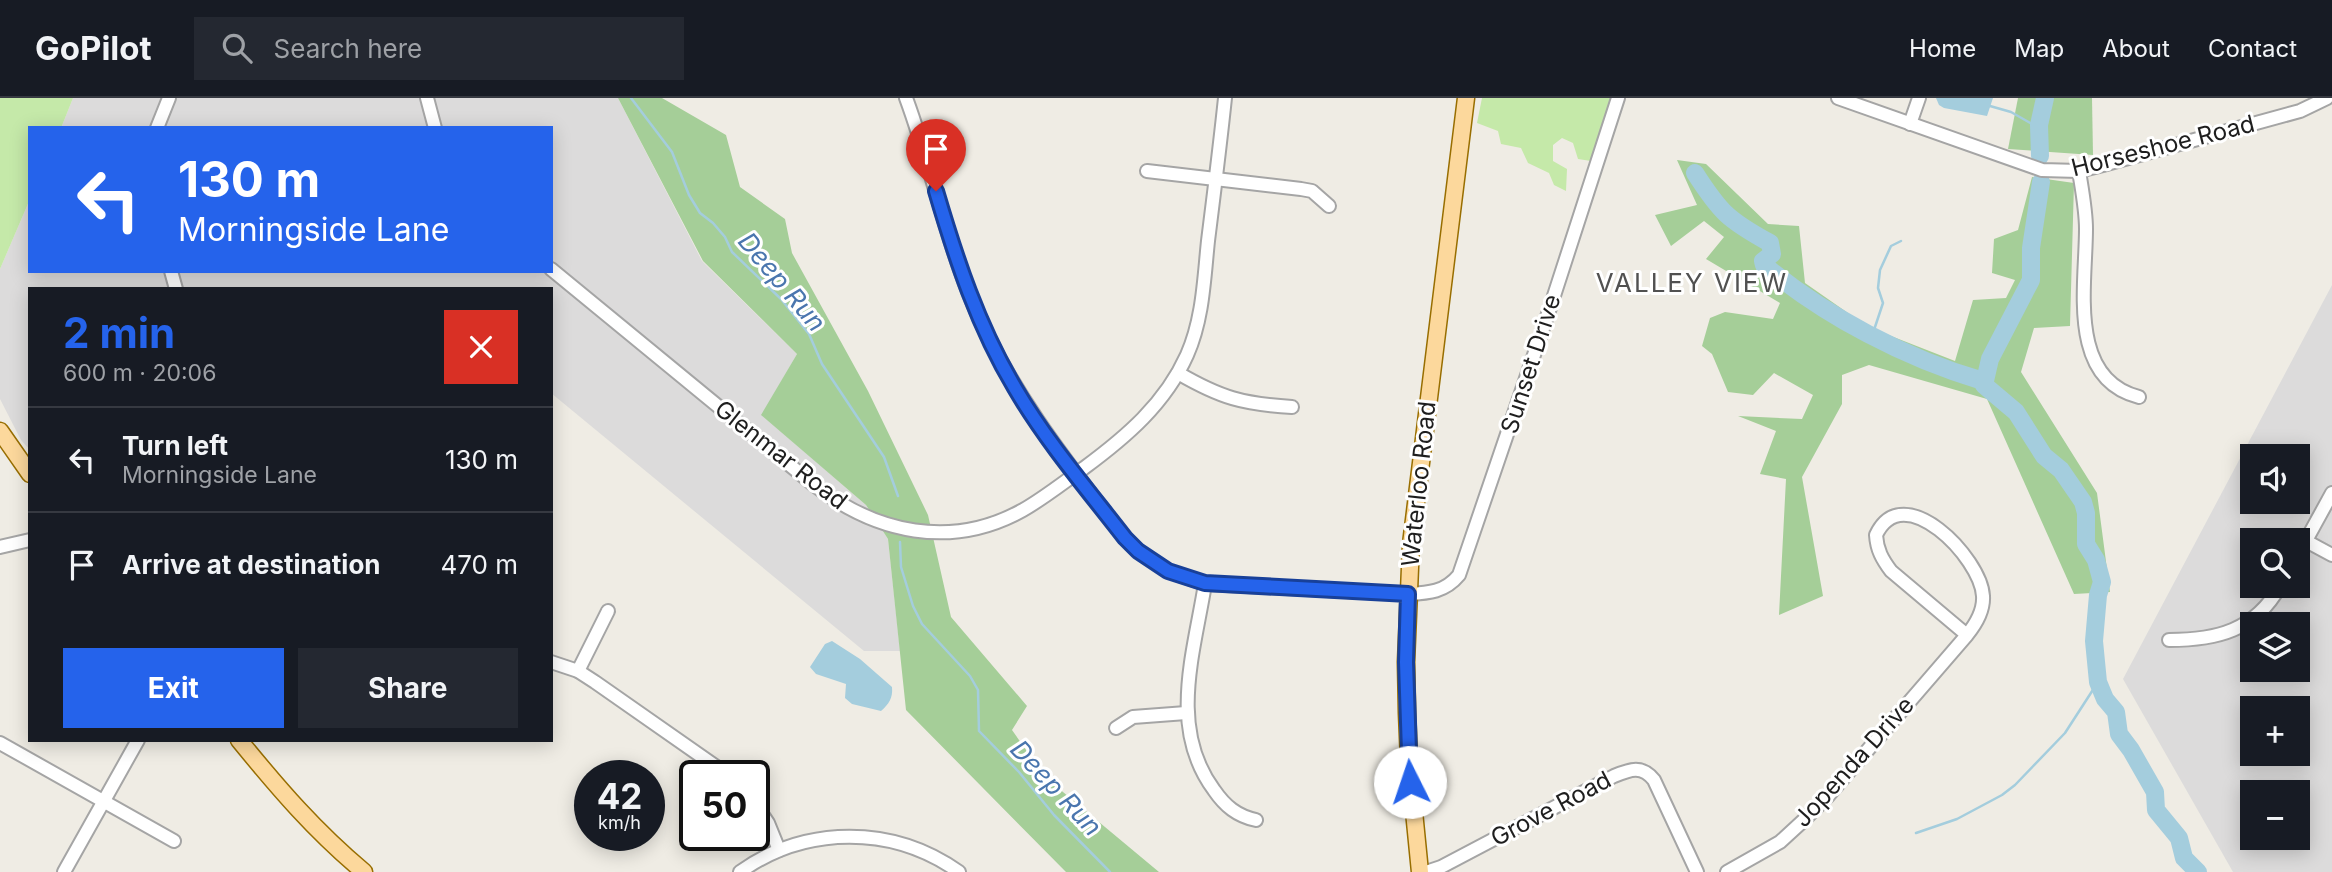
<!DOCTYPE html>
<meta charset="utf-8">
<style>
:root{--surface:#171b24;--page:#242831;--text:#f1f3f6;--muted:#9ea1a6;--line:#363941;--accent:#2563eb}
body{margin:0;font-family:Inter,sans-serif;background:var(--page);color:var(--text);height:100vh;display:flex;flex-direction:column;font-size:26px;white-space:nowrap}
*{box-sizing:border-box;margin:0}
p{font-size:23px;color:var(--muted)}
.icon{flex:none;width:38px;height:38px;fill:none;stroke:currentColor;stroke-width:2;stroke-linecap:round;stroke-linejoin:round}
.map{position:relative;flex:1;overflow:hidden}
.panel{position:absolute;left:28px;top:189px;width:525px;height:455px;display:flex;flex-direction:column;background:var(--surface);border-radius:0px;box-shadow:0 4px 18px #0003}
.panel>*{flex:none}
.guide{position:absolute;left:28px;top:28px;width:525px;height:147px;border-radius:0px;box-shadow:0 4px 18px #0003;background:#2563eb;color:#fff;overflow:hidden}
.tools{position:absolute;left:2240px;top:346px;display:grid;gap:14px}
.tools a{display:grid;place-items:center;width:70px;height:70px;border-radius:0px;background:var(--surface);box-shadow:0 4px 18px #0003;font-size:35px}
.speed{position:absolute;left:574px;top:662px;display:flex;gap:14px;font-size:35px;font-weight:700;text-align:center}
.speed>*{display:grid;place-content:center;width:91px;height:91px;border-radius:50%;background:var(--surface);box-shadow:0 4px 18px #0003;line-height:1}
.speed small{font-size:18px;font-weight:400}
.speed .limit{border:4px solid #111;border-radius:10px;background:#fff;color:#111}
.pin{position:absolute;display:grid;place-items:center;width:60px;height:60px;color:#fff;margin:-72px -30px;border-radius:50% 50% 50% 0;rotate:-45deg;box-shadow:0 0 7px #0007}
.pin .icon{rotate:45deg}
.me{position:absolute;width:77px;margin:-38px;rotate:356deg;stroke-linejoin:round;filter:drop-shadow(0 0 5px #0008)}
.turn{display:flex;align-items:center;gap:24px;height:147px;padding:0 35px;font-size:32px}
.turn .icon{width:91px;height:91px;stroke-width:2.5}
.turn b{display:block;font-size:49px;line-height:60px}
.round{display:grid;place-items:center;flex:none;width:74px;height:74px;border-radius:0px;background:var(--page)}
.overview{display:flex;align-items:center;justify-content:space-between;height:119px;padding:0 35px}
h1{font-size:42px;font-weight:700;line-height:52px;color:var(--accent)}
.button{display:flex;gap:14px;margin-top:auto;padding:14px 35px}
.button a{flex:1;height:80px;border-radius:0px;background:var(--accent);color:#fff;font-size:28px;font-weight:700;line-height:80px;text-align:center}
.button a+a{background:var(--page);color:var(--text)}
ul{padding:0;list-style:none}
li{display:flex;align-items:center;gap:21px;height:105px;padding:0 35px;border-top:2px solid var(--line)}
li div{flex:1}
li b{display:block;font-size:26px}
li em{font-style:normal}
header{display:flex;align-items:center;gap:42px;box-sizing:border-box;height:98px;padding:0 35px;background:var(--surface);border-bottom:2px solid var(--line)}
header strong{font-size:33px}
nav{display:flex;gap:38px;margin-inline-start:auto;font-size:24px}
.search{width:490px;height:63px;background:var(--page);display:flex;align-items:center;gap:18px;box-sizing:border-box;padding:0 24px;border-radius:0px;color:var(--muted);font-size:26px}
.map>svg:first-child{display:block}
.residential{fill:#dcdbdb;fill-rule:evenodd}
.grass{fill:#c5e9a9}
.forest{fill:#a5ce98}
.water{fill:#a4cddd}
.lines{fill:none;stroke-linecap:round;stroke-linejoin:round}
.stream{stroke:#a4cddd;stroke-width:2.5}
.river{stroke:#a4cddd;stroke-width:18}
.minor-casing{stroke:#a5a5a5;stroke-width:16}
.major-casing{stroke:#986e00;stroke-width:19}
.minor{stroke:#fff;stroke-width:12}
.major{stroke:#fcd89c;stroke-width:16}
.route-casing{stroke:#184099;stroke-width:18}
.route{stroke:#2563eb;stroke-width:12}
.labels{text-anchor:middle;stroke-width:6;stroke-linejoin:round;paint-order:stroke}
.street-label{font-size:24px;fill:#1e1e1e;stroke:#fff}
.water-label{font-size:26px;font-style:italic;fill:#4a76ae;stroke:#fff}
.neighbourhood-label{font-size:26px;letter-spacing:2px;fill:#515151;stroke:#fff}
</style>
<header>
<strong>GoPilot</strong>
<div class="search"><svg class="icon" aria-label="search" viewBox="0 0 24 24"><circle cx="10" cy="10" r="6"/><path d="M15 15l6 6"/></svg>Search here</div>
<nav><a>Home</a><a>Map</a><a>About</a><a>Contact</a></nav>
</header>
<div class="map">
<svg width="2332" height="774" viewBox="0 0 2332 774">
<rect width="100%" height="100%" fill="#efece4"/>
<g class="residential">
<path d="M 73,0 L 618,0 L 702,163 L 797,256 L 762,317 L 866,407 L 888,441 L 900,553 L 864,553 L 551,295 L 551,191 L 30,191 L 30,352 L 21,342 L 0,301 L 0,171 L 30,101 L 30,173 L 551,173 L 551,30 L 61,30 Z"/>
<path d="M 2332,187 L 2332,774 L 2233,774 L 2123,581 ZM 2252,359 L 2298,359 L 2298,404 L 2252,404 ZM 2252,443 L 2298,443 L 2298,488 L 2252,488 ZM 2252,527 L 2298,527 L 2298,572 L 2252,572 ZM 2252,611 L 2298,611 L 2298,656 L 2252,656 ZM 2252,695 L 2298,695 L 2298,740 L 2252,740 Z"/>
</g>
<g class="grass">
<path d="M 0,0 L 73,0 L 61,30 L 30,30 L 30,101 L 0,171 Z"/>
<path d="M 1482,0 L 1612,0 L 1591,63 L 1578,61 L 1573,45 L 1562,40 L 1553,47 L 1553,63 L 1567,71 L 1566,93 L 1554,87 L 1549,75 L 1528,65 L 1521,50 L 1501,46 L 1498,33 L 1477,25 Z"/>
</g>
<g class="forest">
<path d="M 618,0 L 662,0 L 726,37 L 740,89 L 785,121 L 792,155 L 868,293 L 928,417 L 951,519 L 1027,608 L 1012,632 L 1045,679 L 1159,774 L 1066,774 L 906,612 L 888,441 L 866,407 L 761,317 L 797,256 L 703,163 Z"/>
<path d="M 2018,0 L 2092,0 L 2093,57 L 2008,51 Z"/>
<path d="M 1677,62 L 1706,66 L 1768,126 L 1799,128 L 1805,185 L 1868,229 L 1955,263 L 1973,202 L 2006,200 L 2015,182 L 1992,175 L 1994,141 L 2018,132 L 2032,79 L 2074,85 L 2070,228 L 2034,230 L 2021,274 L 2097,395 L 2110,494 L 2074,496 L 1987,301 L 1869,267 L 1842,277 L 1842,306 L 1802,379 L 1823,498 L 1779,517 L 1786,381 L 1760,376 L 1776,333 L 1738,318 L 1802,321 L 1813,297 L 1774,275 L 1753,297 L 1728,294 L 1712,256 L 1702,248 L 1710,220 L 1725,214 L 1773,221 L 1780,205 L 1706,161 L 1724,139 L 1704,123 L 1671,148 L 1655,117 L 1697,107 Z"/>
</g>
<g class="water">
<path d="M 1936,0 L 1993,0 L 1987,18 L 1944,10 L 1939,7 Z"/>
<path d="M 832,543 L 860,561 L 892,589 C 893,600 889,606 881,613 L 852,606 L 845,600 L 846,586 L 816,576 L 810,569 L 825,546 Z"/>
</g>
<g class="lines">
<g class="stream">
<path d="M 631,0 L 672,54 L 689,97 L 700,115 L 713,125 L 725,139 L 732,154 L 781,201 L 809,236 L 822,266 L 884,359 L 898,398"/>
<path d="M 1990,8 L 2011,14 L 2032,26 L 2039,27"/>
<path d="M 1872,238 L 1883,205 L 1878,190 L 1880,172 L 1891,148 L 1901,143"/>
<path d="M 900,444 L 901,469 L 913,508 L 922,526 L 970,578 L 978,592 L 979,633 L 1019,674 L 1054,717 L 1110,774"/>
<path d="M 1916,735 L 1957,721 L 2002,697 L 2015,687 L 2065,635 L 2098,584"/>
</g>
<g class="river">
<path d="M 2040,58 L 2039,27 L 2045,0"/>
<path d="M 1695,75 C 1720,114 1728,122 1770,145 L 1772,156 L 1763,163 L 1764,167 C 1825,218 1907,261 1983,283"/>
<path d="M 2041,84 L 2031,150 L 2031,182 L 1990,261 L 1984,287 L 2016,314 L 2044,358 L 2061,372 L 2083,404 L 2086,415 L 2086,446 L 2096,462 L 2102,484 L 2098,497 L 2094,543 L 2098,584 L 2105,601 L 2116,614 L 2119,636 L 2131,652 L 2155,694 L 2156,712 L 2179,740 L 2184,760 L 2198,774"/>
</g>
<g class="minor-casing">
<g id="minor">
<path d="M 427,0 L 435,30"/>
<path d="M 906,0 C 932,70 946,144 976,213 C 1013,297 1069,367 1125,440 L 1138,453 L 1168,473 L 1205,486 L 1408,496 C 1429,495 1445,494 1459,477 L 1551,207 L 1618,0"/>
<path d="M 1838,0 L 2042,72 L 2079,73 L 2103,67 L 2300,13 L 2327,0"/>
<path d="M 1910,26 L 1919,0"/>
<path d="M 157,30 L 169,0"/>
<path d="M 1147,73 L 1301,91 L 1312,93 L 1329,108"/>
<path d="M 2079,73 C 2082,92 2086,112 2086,131 C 2086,187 2067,281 2139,299"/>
<path d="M 551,171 L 814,387 C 876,435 951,452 1023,412 C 1044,400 1064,384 1084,370 C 1126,339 1165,306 1187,257 C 1203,221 1204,181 1208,143 C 1214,95 1220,48 1225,0"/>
<path d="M 171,173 L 176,191"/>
<path d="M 1178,275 C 1221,300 1243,306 1292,309"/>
<path d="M 2306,443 L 2332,457"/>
<path d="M 0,449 L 30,442"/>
<path d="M 2298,457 L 2332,395"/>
<path d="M 1205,486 C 1194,555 1168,630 1214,692 C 1225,708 1237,718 1256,722"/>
<path d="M 2169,542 C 2216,542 2255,533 2280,488"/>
<path d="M 551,564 L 578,573 L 595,584 L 728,677"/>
<path d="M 578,573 L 608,513"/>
<path d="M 1116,630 L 1133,619 L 1186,615"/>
<path d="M 0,645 L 174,743"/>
<path d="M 754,704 L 768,725 L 779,752"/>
<path d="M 64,774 L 138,642"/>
<path d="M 740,774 C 806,727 893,727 959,774"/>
<path d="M 1426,774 L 1441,769 L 1614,678 C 1631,671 1642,667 1654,682 L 1697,774"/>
<path d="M 1727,774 L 1780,744 L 1804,722 L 1828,698 L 1967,537 C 1976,526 1984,513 1983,498 C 1981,460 1903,379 1876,437 C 1877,452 1882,461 1891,473 L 1967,537"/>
</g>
</g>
<g class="major-casing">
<g id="major">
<path d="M 0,333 L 30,376"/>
<path d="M 239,642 C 279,691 315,733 364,774"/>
<path d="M 1420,774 L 1409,663 L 1407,615 L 1406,564 L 1411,446 L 1466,0"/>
</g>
</g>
<use href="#minor" class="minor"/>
<use href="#major" class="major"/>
</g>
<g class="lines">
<g class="route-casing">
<path id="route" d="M 936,93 C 956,161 978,228 1015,290 C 1046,343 1087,391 1125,440 L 1138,453 L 1168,473 L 1205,485 L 1408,496 L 1406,564 L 1410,684"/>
</g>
<use href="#route" class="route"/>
</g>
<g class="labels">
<g class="street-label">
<text transform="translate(2163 48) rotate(-14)" y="8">Horseshoe Road</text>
<text transform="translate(1531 266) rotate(-72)" y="8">Sunset Drive</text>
<text transform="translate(781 357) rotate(38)" y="8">Glenmar Road</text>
<text transform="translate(1419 386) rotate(-84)" y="8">Waterloo Road</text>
<text transform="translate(1854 664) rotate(-48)" y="8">Jopenda Drive</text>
<text transform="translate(1551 711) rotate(-28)" y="8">Grove Road</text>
</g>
<g class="water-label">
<text transform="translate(782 184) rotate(50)" y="9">Deep Run</text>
<text transform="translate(1056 690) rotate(47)" y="9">Deep Run</text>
</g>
<g class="neighbourhood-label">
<text x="1692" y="194">VALLEY VIEW</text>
</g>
</g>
</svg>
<div class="tools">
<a><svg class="icon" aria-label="sound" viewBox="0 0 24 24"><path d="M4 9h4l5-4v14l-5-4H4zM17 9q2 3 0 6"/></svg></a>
<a><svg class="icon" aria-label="search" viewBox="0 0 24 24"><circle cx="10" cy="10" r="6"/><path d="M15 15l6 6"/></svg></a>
<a><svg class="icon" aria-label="layers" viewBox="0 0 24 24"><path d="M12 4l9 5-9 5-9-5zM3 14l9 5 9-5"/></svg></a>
<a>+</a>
<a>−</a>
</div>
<div class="speed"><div>42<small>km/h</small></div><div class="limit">50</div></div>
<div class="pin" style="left:936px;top:93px;background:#d93025"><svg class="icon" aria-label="arrive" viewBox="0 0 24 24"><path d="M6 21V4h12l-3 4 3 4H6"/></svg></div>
<svg class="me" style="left:1410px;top:684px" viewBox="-20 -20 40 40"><circle r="19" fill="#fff"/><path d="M0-13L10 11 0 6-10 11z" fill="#2563eb"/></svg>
<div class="guide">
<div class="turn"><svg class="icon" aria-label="left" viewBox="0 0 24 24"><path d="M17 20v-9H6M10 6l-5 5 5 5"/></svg><div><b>130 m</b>Morningside Lane</div></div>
</div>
<section class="panel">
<div class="overview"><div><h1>2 min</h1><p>600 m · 20:06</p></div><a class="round" style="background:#d93025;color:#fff"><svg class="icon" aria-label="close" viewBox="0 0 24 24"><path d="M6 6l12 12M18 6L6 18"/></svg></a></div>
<ul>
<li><svg class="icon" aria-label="left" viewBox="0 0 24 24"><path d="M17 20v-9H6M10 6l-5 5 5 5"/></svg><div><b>Turn left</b><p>Morningside Lane</p></div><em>130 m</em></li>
<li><svg class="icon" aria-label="arrive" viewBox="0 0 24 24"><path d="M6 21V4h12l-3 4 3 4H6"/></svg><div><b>Arrive at destination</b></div><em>470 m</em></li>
</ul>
<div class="button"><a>Exit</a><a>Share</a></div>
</section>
</div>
